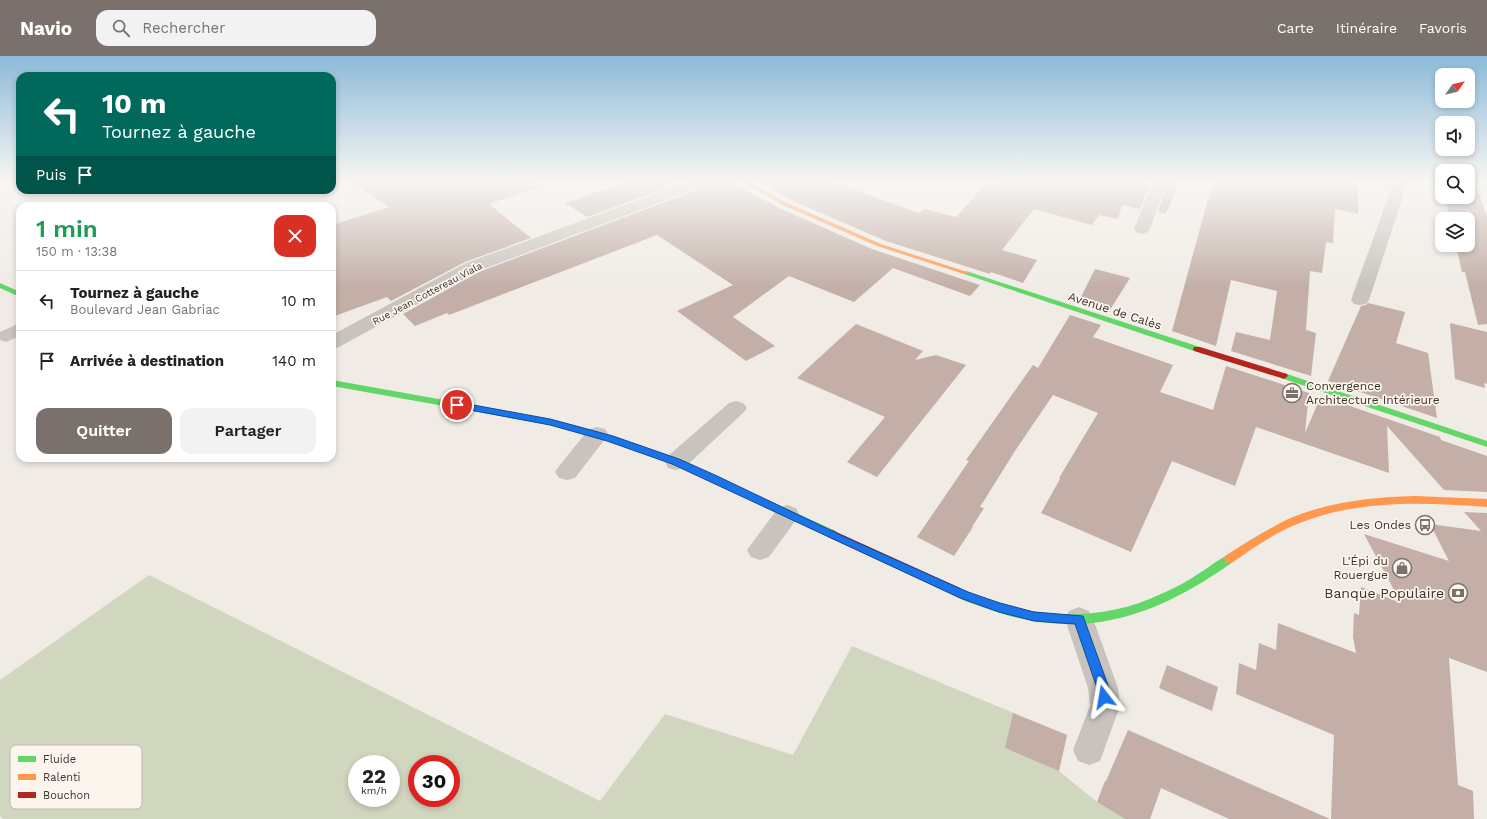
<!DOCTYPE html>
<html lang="fr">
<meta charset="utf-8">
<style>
:root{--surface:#fff;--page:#f2f2f2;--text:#222;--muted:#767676;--line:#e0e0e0;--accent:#7a716c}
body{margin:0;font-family:"Work Sans",sans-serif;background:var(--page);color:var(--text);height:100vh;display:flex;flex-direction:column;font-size:15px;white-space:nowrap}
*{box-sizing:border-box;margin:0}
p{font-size:13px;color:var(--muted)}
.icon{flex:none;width:22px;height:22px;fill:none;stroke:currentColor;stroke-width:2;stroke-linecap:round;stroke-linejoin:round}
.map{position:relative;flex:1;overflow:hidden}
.side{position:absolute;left:16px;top:146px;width:320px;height:260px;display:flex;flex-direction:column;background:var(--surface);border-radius:12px;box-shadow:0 2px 6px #0003}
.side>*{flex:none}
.guide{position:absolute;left:16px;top:16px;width:320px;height:122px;border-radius:12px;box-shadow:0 2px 6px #0003;background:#00695c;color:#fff;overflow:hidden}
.needle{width:26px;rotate:56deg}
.fabs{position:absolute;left:1435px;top:12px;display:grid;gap:8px}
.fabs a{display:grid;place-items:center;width:40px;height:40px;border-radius:8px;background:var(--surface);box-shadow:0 2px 6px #0003;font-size:20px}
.speed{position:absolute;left:348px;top:699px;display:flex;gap:8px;font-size:20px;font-weight:700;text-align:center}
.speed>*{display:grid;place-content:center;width:52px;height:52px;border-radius:50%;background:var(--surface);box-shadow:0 2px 6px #0003;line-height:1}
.speed small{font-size:10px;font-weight:400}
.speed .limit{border:6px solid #d22;background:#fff;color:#111}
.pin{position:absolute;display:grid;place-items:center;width:34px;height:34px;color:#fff;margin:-17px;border:2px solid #fff;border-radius:50%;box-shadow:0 1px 4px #0007}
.me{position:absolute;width:44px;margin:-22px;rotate:346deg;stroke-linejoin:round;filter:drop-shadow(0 0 3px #0008)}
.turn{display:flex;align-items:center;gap:14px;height:84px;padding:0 20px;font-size:18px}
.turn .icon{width:52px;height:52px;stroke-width:2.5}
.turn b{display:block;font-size:28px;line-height:34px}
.then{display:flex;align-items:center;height:38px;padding:0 20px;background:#0003;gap:8px;font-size:15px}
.round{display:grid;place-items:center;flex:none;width:42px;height:42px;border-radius:12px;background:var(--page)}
.headline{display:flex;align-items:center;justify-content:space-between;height:68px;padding:0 20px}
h1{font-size:24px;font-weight:600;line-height:30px;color:#1e9e55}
.button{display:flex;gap:8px;margin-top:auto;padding:8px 20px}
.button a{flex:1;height:46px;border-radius:12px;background:var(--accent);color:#fff;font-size:16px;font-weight:600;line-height:46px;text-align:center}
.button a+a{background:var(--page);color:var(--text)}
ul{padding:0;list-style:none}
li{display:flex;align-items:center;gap:12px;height:60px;padding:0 20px;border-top:1px solid var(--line)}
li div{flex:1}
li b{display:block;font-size:15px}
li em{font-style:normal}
header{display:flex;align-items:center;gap:24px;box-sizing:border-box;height:56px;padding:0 20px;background:var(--accent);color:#fff}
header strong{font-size:19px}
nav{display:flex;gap:22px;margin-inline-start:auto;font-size:14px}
.search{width:280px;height:36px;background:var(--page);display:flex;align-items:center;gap:10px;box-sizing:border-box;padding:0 14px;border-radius:12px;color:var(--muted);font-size:15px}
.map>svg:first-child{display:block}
.green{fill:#d1d6bf;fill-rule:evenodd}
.building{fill:#c3afa7}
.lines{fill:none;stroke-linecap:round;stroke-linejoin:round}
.street{fill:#c9c3be;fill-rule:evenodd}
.fast{fill:#63d668;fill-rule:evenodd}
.slow{fill:#ff974d;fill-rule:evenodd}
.jam{fill:#b3261e;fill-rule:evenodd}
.route{fill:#1a73e8;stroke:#114b97}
.labels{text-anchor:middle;stroke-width:3.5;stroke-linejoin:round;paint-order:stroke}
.far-street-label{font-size:10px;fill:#3b302b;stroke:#fbf5ee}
.street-label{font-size:12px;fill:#3b302b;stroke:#fbf5ee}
.poi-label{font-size:12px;fill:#3b302b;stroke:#fbf5ee;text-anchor:end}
.near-poi-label{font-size:14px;fill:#3b302b;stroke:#fbf5ee;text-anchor:end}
.key{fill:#fbf5ee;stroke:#c1bab4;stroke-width:1}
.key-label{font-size:11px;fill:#3b302b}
</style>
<header>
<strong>Navio</strong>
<div class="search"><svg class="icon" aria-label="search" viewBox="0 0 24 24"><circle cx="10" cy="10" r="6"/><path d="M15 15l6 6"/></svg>Rechercher</div>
<nav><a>Carte</a><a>Itinéraire</a><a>Favoris</a></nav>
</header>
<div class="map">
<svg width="1487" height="763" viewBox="0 0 1487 763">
<rect width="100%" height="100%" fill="#f0ebe5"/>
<path class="green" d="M 149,519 L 600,745 L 665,658 L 793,699 L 852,590 L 1067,679 L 1059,715 L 1097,746 L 1125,763 L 3,763 L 0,760 L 0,624 ZM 357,708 L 391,708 L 391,742 L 357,742 ZM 417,708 L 451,708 L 451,742 L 417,742 Z"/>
<g class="building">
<path d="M 349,125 L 542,125 L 542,130 L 489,148 L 531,182 L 465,206 L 391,245 L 387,241 L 332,261 L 332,169 L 389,151 Z"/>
<path d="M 628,125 L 685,125 L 587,161 L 565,147 Z"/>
<path d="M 712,125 L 735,125 L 737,129 L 779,152 L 872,193 L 980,229 L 970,240 L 893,212 L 854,246 L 789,220 L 733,261 L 775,290 L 746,305 L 677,255 L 733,229 L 657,179 L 449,259 L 447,257 L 415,270 L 403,258 L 479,216 L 710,129 Z"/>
<path d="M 757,125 L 832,125 L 918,157 L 925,153 L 956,161 L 985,129 L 996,131 L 1001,125 L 1151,125 L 1140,153 L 1122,149 L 1118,163 L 1099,159 L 1092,169 L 1034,153 L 1002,194 L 1037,204 L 1023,227 L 991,216 L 990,218 L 886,185 L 791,144 Z"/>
<path d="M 1168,125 L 1179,125 L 1166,158 L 1158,156 Z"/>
<path d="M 1213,125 L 1358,125 L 1358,158 L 1335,153 L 1333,187 L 1326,186 L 1322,217 L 1310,215 L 1306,274 L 1316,277 L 1311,320 L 1231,295 L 1236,276 L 1270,284 L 1277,235 L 1231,224 L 1216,290 L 1172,275 Z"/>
<path d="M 1468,125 L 1475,125 L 1487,161 L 1487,268 L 1478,269 L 1465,216 L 1462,216 L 1456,189 L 1468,189 L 1468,163 L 1450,163 L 1445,141 L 1468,141 Z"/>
<path d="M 1095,213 L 1130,222 L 1108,257 L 1078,247 Z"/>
<path d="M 1368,247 L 1405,256 L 1396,287 L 1428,297 L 1437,362 L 1328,325 L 1361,250 L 1366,249 Z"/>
<path d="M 1070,259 L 1101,269 L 1093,281 L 1173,309 L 1160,336 L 1213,354 L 1226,310 L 1309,337 L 1305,377 L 1321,340 L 1440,381 L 1441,384 L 1487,400 L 1487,436 L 1444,434 L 1387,370 L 1389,417 L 1256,371 L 1235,430 L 1172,405 L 1131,496 L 1041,457 L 1060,423 L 1059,422 L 1098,357 L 1053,339 L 1015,395 L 980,451 L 984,452 L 972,471 L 973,471 L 954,500 L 917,481 L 969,405 L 966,404 L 1033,309 L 1038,312 Z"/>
<path d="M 1450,267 L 1487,276 L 1487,328 L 1484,327 L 1485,332 L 1455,323 Z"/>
<path d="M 856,268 L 923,295 L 915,304 L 936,299 L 966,309 L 877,421 L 847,406 L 885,361 L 797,322 Z"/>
<path d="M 1464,456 L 1487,457 L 1487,616 L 1449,602 L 1458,729 L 1473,735 L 1474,763 L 1331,763 L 1334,679 L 1236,638 L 1239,607 L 1256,614 L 1259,587 L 1276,594 L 1278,567 L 1356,597 L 1353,581 L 1354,557 L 1359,559 L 1361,531 L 1401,547 L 1364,478 L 1449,505 L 1430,468 L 1481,475 Z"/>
<path d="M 1167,609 L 1218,631 L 1212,655 L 1159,632 Z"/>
<path d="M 1013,657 L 1067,679 L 1059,715 L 1005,692 Z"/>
<path d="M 1128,674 L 1330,763 L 1229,763 L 1161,732 L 1150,763 L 1125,763 L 1097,746 L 1105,725 L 1106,725 Z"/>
</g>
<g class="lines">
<g class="street">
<path d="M 690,125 L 711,125 L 709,128 L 478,215 L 339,291 L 332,293 L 332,279 L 466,207 Z"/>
<path d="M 1153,125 L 1167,125 L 1150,173 L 1148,176 L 1142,178 L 1136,176 L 1134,173 Z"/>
<path d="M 1394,125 L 1408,125 L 1369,244 L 1366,248 L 1360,249 L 1354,248 L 1351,244 Z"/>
<path d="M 20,267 L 20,280 L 6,286 L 0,284 L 0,276 Z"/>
<path d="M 736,345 L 743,347 L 747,352 L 743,357 L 684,412 L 676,414 L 668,412 L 665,406 L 668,400 L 729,347 Z"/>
<path d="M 597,371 L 605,373 L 608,378 L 605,383 L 575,422 L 567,424 L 559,422 L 555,416 L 559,410 L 589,373 Z"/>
<path d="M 787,449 L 796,452 L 799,458 L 796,464 L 769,501 L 760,504 L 751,501 L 747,494 L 778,452 Z"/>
<path d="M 1079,551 L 1089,555 L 1093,563 L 1118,632 L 1120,650 L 1100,705 L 1089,709 L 1078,705 L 1073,694 L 1090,650 L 1088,632 L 1065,563 L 1069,555 Z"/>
</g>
<g class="fast">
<path d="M 966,215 L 1200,291 L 1201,293 L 1197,295 L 1194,295 L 964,218 L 964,216 Z"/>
<path d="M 0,227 L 20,236 L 20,241 L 0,232 Z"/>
<path d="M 1284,317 L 1487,385 L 1487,391 L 1281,322 L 1280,320 L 1281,318 Z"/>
<path d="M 332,324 L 550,363 L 600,376 L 679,404 L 836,475 L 837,478 L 836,481 L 832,482 L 828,481 L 673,408 L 595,380 L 550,369 L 332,330 Z"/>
<path d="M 1229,499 L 1233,500 L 1234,503 L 1233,506 C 1155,561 1082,587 988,553 C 980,550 954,543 951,535 L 952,532 L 956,531 C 969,535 982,542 995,546 C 1050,564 1109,563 1161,538 C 1175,532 1188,525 1201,516 C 1210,511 1219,502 1229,499 Z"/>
</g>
<g class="slow">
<path d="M 740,125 L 748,125 L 787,147 L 881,188 L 970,217 L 968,218 L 964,218 L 877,190 L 783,149 Z"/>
<path d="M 1415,440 L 1487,443 L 1487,451 C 1422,446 1357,443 1295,469 C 1273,478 1253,492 1233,506 L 1229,507 L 1225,506 L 1224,503 L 1225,500 C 1245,487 1265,475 1286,464 C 1327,446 1371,441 1415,440 Z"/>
</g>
<g class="jam">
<path d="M 1194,291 L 1200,291 L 1287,318 L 1288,320 L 1284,323 L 1281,322 L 1194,295 L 1193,293 Z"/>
<path d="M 832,474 L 960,532 L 961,535 L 960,538 L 956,539 L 952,538 L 828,481 L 827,478 L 828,475 Z"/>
</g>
</g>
<linearGradient id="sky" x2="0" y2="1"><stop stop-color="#8bbad8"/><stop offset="0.54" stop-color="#f8f6f3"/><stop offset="1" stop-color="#f8f6f3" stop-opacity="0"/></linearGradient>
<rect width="1487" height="232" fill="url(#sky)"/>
<path class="route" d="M 457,346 L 550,363 L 613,380 L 679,403 L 715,419 L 847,482 L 968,536 L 1000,547 L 1034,556 L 1083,560 L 1109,632 L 1110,641 L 1109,645 L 1104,646 L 1100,645 L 1097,632 L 1075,568 L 1034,565 L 999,556 L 960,542 L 672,408 L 607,385 L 550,369 L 454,351 L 452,349 Z"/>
<defs>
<g id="office-ring" transform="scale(1)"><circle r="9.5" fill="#fbf5ee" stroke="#7a716c" stroke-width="1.5"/><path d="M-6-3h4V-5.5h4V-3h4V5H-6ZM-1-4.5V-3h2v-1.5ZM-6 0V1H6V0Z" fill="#7a716c"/></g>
<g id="bus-ring" transform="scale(1)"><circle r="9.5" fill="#fbf5ee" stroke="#7a716c" stroke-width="1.5"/><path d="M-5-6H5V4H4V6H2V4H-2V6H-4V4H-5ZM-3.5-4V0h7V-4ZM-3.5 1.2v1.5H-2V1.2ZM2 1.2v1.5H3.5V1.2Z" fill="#7a716c"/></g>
<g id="shop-ring" transform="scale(1)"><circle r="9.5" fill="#fbf5ee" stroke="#7a716c" stroke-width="1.5"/><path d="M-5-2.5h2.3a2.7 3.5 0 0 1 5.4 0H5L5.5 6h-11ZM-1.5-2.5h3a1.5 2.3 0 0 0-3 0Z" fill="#7a716c"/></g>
<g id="bank-ring" transform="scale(1)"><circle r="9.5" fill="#fbf5ee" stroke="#7a716c" stroke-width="1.5"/><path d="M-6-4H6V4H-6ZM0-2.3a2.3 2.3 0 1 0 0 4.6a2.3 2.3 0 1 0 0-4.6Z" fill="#7a716c"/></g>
</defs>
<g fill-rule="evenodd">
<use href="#office-ring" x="1292" y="337"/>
<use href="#bus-ring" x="1425" y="469"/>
<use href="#shop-ring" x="1402" y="512"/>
<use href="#bank-ring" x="1458" y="537"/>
</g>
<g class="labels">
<g class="far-street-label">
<text transform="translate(427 237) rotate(-28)" y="4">Rue Jean Cottereau Viala</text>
</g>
<g class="street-label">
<text transform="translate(1115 255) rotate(18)" y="4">Avenue de Calès</text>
</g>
<g class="poi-label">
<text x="1306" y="334" text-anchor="start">Convergence<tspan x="1306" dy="14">Architecture Intérieure</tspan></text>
<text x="1411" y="473">Les Ondes</text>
<text x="1388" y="509">L'Épi du<tspan x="1388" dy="14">Rouergue</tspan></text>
</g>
<g class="near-poi-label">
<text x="1444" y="542">Banque Populaire</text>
</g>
</g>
<rect x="10" y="689" width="132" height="64" rx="6" class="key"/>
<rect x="18" y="700" width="18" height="6" fill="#63d668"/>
<rect x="18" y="718" width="18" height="6" fill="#ff974d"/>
<rect x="18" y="736" width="18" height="6" fill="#b3261e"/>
<g class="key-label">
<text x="43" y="707">Fluide</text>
<text x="43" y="725">Ralenti</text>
<text x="43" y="743">Bouchon</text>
</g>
</svg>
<div class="fabs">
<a><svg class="needle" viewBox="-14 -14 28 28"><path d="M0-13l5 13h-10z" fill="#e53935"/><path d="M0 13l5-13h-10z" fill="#767676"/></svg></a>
<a><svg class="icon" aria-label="sound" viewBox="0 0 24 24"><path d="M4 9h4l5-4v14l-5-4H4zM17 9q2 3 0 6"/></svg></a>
<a><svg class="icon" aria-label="search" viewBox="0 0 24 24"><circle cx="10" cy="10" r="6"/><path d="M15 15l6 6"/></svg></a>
<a><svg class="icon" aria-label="layers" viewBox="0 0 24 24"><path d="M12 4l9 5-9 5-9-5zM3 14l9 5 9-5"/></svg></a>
</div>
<div class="speed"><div>22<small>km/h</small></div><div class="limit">30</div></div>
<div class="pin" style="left:457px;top:349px;background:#d93025"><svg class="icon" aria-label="arrive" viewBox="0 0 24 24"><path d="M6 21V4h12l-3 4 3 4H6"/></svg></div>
<svg class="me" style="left:1104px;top:641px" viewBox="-20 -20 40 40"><path d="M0-17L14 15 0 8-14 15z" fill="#1a73e8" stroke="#fff" stroke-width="4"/></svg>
<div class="guide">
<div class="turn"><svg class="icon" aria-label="left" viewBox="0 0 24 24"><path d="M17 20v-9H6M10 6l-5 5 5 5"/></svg><div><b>10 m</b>Tournez à gauche</div></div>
<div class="then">Puis<svg class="icon" aria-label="arrive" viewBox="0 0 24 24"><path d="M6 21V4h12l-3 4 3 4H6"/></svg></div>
</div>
<section class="side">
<div class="headline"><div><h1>1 min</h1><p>150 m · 13:38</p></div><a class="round" style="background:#d93025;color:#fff"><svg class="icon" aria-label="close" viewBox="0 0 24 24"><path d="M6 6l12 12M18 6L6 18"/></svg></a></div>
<ul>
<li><svg class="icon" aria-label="left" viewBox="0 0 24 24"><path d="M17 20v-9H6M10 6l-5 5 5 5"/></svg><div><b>Tournez à gauche</b><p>Boulevard Jean Gabriac</p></div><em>10 m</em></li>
<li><svg class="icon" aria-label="arrive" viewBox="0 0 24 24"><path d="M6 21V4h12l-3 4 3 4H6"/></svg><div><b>Arrivée à destination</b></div><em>140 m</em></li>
</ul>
<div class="button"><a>Quitter</a><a>Partager</a></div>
</section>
</div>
